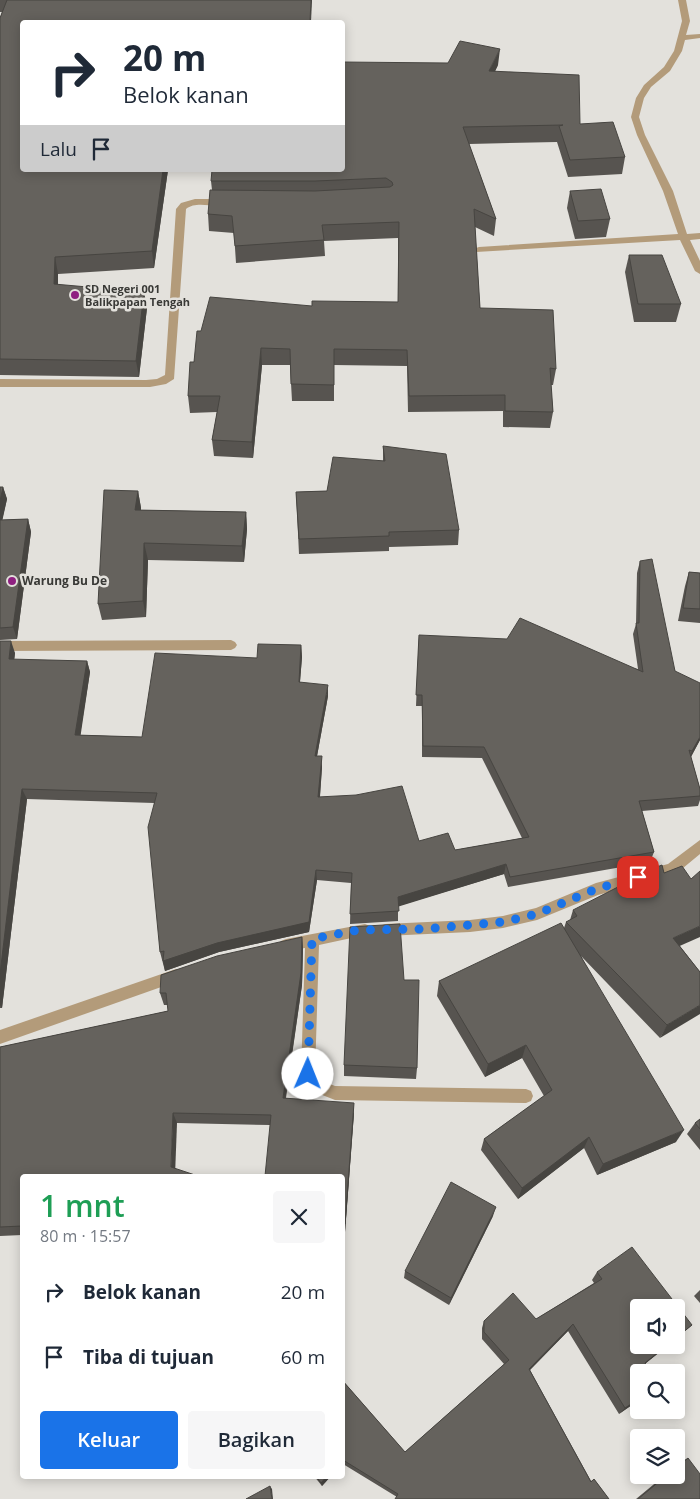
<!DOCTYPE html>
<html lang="id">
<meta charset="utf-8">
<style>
:root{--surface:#fff;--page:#f6f6f7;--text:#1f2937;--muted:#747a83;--accent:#1a73e8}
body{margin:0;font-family:"Open Sans",sans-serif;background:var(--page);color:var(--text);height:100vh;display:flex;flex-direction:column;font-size:19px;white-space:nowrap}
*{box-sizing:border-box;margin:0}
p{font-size:16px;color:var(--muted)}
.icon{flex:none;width:28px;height:28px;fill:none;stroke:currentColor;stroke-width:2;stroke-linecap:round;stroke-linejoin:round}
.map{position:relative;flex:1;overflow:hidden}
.details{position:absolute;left:20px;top:1174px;width:325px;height:305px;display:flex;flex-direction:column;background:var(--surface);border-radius:5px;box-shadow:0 2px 12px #0003}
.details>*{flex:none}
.hud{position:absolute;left:20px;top:20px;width:325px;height:152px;border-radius:5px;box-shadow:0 2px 12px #0003;background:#fff;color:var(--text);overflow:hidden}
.tools{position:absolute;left:630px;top:1299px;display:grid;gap:10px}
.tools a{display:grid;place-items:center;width:55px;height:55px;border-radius:5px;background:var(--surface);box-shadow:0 2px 12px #0003;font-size:25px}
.pin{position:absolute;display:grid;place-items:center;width:42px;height:42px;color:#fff;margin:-21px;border-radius:10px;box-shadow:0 2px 8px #0006}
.me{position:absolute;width:55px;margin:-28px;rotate:1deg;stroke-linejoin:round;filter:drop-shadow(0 0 4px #0008)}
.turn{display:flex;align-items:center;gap:18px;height:105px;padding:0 20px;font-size:22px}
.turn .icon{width:65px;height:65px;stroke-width:2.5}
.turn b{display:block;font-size:35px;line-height:42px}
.then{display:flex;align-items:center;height:48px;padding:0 20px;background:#0003;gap:10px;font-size:19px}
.round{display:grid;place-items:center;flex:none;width:52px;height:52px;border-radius:5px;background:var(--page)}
.head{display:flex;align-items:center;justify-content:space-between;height:85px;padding:0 20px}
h1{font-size:30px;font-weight:600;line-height:38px;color:#1e9e55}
.action{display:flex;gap:10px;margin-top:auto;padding:10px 20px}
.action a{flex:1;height:58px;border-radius:5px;background:var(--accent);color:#fff;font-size:20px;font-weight:600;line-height:58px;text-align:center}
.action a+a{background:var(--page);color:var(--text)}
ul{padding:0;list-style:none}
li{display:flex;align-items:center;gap:15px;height:65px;padding:0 20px}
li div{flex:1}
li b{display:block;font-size:19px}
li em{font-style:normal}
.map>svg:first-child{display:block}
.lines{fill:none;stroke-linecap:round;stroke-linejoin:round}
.minor{fill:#b39b7a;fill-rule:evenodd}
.wall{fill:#575450}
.shaded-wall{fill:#474541}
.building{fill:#65625d;stroke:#474541}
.route{stroke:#1a73e8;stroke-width:9;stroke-dasharray:0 16.2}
.poi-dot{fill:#8f2081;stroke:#e3e1dc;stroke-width:2}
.labels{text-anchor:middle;stroke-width:5;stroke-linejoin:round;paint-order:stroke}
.far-poi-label{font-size:11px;font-weight:bold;fill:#393936;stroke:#e3e1dc;text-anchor:start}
.poi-label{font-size:12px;font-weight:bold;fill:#393936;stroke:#e3e1dc;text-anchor:start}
</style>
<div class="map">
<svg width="700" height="1499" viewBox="0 0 700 1499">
<rect width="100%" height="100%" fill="#e3e1dc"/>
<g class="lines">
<g class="minor">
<path d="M 678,0 L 686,0 L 690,21 L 686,35 L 700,34 L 700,38 L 685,40 L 682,51 L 670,71 L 651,87 L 644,98 L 639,117 L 645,135 L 673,191 L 687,234 L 700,233 L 700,239 L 690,240 L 700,261 L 700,274 L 695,271 L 680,240 L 476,252 L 476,248 L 479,247 L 678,234 L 663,191 L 637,135 L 631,117 L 636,98 L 644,85 L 664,67 L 674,51 L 682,21 Z"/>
<path d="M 195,199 L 226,199 L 231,202 C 219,211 198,199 186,209 L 174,379 L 166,384 L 150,387 L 0,387 L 0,379 L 146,380 L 157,379 L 165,375 L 176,209 L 181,203 Z"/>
<path d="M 231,640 L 235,642 L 237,645 L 235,648 L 231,650 L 0,651 L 0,641 Z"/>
<path d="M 700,840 L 700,854 L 677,873 L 598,895 L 537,920 L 503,928 L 470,932 L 385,936 L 380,934 L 378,930 L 380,926 L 385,924 L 470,920 L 503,916 L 536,908 L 596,883 L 668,864 Z"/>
<path d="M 365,924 L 370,926 L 372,930 L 370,934 L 319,945 L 315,1074 L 317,1079 L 335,1086 L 526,1089 L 531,1091 L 533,1096 L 531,1101 L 526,1103 L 335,1100 L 307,1089 L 301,1074 L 305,948 L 286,951 L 281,949 L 279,945 L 281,941 L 286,939 Z"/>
<path d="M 176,969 L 181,970 L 183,975 L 181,980 L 0,1044 L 0,1030 Z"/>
</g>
</g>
<g class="wall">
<path d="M 0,0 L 312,0 L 22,22 L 168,170 L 154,268 L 58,274 L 58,285 L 144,292 L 147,308 L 139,377 L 0,375 L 0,18 L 2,12 L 0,12 Z"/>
<path d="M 498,65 L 495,71 L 580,124 L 625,157 L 622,174 L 568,177 L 557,142 L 469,144 L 496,219 L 494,236 L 475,227 L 480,308 L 556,369 L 553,385 L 551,385 L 553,412 L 550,428 L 503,427 L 503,411 L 408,412 L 407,366 L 334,365 L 334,401 L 292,401 L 290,365 L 262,365 L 253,458 L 214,456 L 212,440 L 217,412 L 190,413 L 188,396 L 194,362 L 201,331 L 312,306 L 398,302 L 398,238 L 324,241 L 325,256 L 236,263 L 234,233 L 209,231 L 208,214 L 212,190 L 211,181 Z"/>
<path d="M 570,191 L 610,219 L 606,237 L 575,239 L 567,208 Z"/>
<path d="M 629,255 L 681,304 L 676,322 L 634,322 L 625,272 Z"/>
<path d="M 383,446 L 459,530 L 458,545 L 389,547 L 389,551 L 299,554 L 296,492 L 327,491 L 383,461 Z"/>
<path d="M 0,487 L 3,487 L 7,499 L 2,520 L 28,519 L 31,532 L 17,639 L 0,640 Z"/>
<path d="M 138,491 L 141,508 L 141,510 L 246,512 L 247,529 L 244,562 L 148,560 L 146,617 L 102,620 L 98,604 Z"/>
<path d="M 640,561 L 675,671 L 700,740 L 691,757 L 700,789 L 700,800 L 698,806 L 642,811 L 654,852 L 650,862 L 508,887 L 504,874 L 398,906 L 398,921 L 350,924 L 351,883 L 317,880 L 309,932 L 219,952 L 165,971 L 160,952 L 154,803 L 27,799 L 2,1008 L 0,1008 L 0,641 L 15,653 L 14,660 L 87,661 L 90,672 L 80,735 L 142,737 L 257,658 L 301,645 L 302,657 L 300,682 L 328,696 L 317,756 L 322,767 L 320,797 L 419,841 L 455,850 L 522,838 L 482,758 L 422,757 L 422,706 L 416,706 L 419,635 L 638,669 L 633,634 L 636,624 L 637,573 Z"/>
<path d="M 689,572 L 700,573 L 700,623 L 678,621 L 685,586 Z"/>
<path d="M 573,910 L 680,946 L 700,972 L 660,1038 L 581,956 L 676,1142 L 597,1175 L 584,1148 L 518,1199 L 481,1150 L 484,1139 L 544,1096 L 522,1058 L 485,1077 L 437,996 L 439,981 L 564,928 L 566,922 L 570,920 Z"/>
<path d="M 302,937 L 303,949 L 302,985 L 286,1098 L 354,1113 L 345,1232 L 342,1232 L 342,1176 L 270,1125 L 177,1123 L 22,1176 L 22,1235 L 0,1236 L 0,1047 L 168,1011 L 168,1005 L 164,1005 L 160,993 Z"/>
<path d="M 404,980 L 417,1068 L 416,1079 L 344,1076 L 344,1065 Z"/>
<path d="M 700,1119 L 700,1150 L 687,1134 L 695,1123 Z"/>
<path d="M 493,1216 L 449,1305 L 404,1278 L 405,1271 Z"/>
<path d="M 597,1272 L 692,1325 L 645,1364 L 639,1400 L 619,1414 L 568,1331 L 530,1370 L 591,1481 L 594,1479 L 609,1499 L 397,1497 L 343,1464 L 342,1465 L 342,1380 L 405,1452 L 504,1364 L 482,1339 L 482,1328 L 484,1321 L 536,1319 L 594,1283 L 592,1280 Z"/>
<path d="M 700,1290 L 700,1303 L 694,1296 Z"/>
<path d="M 688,1458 L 700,1499 L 636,1499 L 665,1475 L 676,1475 L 676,1466 L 681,1462 Z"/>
<path d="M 314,1476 L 331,1476 L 322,1486 Z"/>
</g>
<g class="shaded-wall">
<path d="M 311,0 L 312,0 L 311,22 L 310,22 Z"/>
<path d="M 500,49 L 498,65 L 487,88 L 489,71 Z"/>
<path d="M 163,170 L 168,170 L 154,268 L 152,251 Z"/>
<path d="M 55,257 L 58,274 L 58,301 L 54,284 Z"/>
<path d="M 144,292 L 147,308 L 139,377 L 136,361 Z"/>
<path d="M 261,348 L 262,365 L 253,458 L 252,442 Z"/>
<path d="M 3,487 L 7,499 L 0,531 L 0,501 Z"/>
<path d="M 138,491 L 141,508 L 138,526 L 135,510 Z"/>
<path d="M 246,512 L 247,529 L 244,562 L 242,546 Z"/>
<path d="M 28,519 L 31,532 L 17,639 L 13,627 Z"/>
<path d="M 144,543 L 148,560 L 146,617 L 143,601 Z"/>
<path d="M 11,641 L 15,653 L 13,671 L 9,659 Z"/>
<path d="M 301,645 L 302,657 L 299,693 L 299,682 Z"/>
<path d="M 87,661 L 90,672 L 79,746 L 75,735 Z"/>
<path d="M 328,685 L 328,696 L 315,767 L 315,756 Z"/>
<path d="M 700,737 L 700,740 L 688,762 L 692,751 Z"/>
<path d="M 322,756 L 322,767 L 319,808 L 318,797 Z"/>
<path d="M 22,789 L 27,799 L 2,1008 L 0,1005 L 0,974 Z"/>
<path d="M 506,864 L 504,874 L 397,907 L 398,897 Z"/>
<path d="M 316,870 L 317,880 L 309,932 L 219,952 L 165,971 L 163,961 Z"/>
<path d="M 700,926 L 700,937 L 666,952 L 673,938 Z"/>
<path d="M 302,937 L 303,949 L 302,985 L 284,1108 L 283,1098 Z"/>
<path d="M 700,1005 L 700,1014 L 660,1038 L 667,1025 Z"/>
<path d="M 526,1045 L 522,1058 L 485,1077 L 488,1064 Z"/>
<path d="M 354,1103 L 354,1113 L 345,1232 L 345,1224 Z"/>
<path d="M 173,1113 L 177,1123 L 175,1176 L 171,1167 Z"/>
<path d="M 684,1130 L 676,1142 L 597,1175 L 603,1164 Z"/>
<path d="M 589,1137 L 584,1148 L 518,1199 L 522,1188 Z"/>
<path d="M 496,1207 L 493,1216 L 449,1305 L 451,1298 Z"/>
<path d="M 573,1324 L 568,1331 L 525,1375 L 529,1369 Z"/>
<path d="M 667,1345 L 669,1345 L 638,1369 L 645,1363 Z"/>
<path d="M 639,1399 L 639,1400 L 619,1414 L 625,1408 Z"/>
<path d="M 327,1476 L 331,1476 L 322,1486 L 321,1483 Z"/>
<path d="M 270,1486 L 272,1489 L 273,1499 L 272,1499 Z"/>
</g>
<g class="building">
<path d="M 7,0 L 311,0 L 310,22 L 22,22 L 22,170 L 163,170 L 152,251 L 55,257 L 54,284 L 144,292 L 136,361 L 0,359 L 0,18 Z"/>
<path d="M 460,41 L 500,49 L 489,71 L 579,75 L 580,124 L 613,122 L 625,157 L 570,160 L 559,126 L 563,125 L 463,127 L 496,219 L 474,209 L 480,308 L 553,310 L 556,369 L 550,368 L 553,412 L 505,411 L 505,395 L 409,396 L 407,350 L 334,349 L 334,385 L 291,384 L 290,349 L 261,348 L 252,442 L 212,440 L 220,396 L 188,396 L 190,362 L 194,362 L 197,331 L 201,331 L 210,297 L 312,306 L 312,301 L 398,302 L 399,222 L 322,225 L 324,240 L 235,246 L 232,216 L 208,214 L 210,190 L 315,191 L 390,187 L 393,185 L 392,182 L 386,178 L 315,181 L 211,181 L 212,170 L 342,170 L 342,62 L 448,63 Z"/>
<path d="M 601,189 L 610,219 L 578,221 L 570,191 Z"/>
<path d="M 629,255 L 662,255 L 681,304 L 638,304 Z"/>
<path d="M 383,446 L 446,454 L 459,530 L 389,532 L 389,536 L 299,539 L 296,492 L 327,491 L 333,457 L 385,461 Z"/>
<path d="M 0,487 L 3,487 L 0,501 Z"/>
<path d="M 104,490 L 138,491 L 135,510 L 246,512 L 242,546 L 144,543 L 143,601 L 98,604 Z"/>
<path d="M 28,519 L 13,627 L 0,628 L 0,520 Z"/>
<path d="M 652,559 L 675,671 L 700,683 L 700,737 L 692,751 L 689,750 L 700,789 L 700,796 L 639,801 L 654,852 L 510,877 L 506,864 L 398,897 L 399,911 L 350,914 L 352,873 L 316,870 L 309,922 L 217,943 L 163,961 L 164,951 L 160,952 L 148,827 L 157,793 L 22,789 L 0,974 L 0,641 L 11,641 L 9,659 L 87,661 L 75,735 L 142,737 L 155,653 L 257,658 L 258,644 L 301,645 L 299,682 L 328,685 L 315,756 L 322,756 L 318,797 L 356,795 L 402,786 L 419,841 L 448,833 L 455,850 L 529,837 L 484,747 L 423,746 L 422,695 L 416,695 L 419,635 L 507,639 L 520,618 L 643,672 L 636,623 L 639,623 L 640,561 Z"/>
<path d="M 689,572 L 700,573 L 700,609 L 683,608 Z"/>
<path d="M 662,865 L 664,873 L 682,866 L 691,879 L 700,871 L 700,926 L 673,938 L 700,972 L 700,1005 L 667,1025 L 566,922 L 577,916 L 573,910 L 657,867 Z"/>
<path d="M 561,923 L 684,1130 L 603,1164 L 589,1137 L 522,1188 L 484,1139 L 552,1090 L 526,1045 L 488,1064 L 439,981 Z"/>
<path d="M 400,924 L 404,980 L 419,980 L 417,1068 L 344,1065 L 350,927 Z"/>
<path d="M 302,937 L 301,973 L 283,1098 L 354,1103 L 345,1224 L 342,1224 L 342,1176 L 265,1176 L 271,1115 L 173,1113 L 171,1167 L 198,1176 L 22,1176 L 22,1226 L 0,1227 L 0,1047 L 168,1011 L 166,993 L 160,993 L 161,975 L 217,956 Z"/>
<path d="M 700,1119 L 700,1129 L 695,1123 Z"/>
<path d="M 451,1182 L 496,1207 L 451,1298 L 405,1271 Z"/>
<path d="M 632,1247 L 692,1325 L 676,1338 L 676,1308 L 639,1308 L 639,1345 L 667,1345 L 645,1363 L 650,1372 L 639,1372 L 639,1399 L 625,1408 L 573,1324 L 529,1369 L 591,1482 L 594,1479 L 609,1499 L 395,1499 L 398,1494 L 343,1460 L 342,1460 L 342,1380 L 405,1452 L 509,1360 L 484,1332 L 484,1321 L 513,1293 L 536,1319 L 602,1279 L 597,1272 Z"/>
<path d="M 688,1458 L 700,1474 L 700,1499 L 638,1499 L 667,1475 L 676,1475 L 676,1468 Z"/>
<path d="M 316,1476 L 327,1476 L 321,1483 Z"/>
<path d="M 270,1486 L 272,1499 L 246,1499 Z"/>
</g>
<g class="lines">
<path class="route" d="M 308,1074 L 312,939 L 358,930 L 424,929 L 503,922 L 537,914 L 596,889 L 638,877"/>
</g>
<g class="poi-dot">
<circle cx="75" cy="295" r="5"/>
<circle cx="12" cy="581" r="5"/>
</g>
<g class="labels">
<g class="far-poi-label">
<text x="85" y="293">SD Negeri 001<tspan x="85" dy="13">Balikpapan Tengah</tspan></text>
</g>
<g class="poi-label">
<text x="22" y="585">Warung Bu De</text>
</g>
</g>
</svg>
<div class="tools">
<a><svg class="icon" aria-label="sound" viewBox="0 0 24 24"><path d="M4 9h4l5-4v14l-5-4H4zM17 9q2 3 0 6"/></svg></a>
<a><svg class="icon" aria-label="search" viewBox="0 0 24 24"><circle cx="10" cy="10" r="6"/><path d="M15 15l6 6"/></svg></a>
<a><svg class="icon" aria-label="layers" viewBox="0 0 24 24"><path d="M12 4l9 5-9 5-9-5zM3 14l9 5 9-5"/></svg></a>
</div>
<div class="pin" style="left:638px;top:877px;background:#d93025"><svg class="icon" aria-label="arrive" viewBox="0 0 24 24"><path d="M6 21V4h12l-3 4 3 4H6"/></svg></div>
<svg class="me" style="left:308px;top:1074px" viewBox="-20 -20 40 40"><circle r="19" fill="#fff"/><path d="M0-13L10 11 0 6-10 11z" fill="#1a73e8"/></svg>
<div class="hud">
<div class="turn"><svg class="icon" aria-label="right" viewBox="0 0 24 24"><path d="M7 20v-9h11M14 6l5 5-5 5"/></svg><div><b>20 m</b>Belok kanan</div></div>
<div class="then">Lalu<svg class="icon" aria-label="arrive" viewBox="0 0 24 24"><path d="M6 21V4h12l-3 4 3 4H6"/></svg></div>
</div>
<section class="details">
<div class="head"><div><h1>1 mnt</h1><p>80 m · 15:57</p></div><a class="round"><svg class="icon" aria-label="close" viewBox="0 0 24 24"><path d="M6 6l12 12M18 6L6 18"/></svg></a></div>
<ul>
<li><svg class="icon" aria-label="right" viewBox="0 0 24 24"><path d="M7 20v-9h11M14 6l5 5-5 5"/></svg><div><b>Belok kanan</b></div><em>20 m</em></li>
<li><svg class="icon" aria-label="arrive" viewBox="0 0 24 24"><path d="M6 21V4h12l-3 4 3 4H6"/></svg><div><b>Tiba di tujuan</b></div><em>60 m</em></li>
</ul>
<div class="action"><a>Keluar</a><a>Bagikan</a></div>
</section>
</div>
